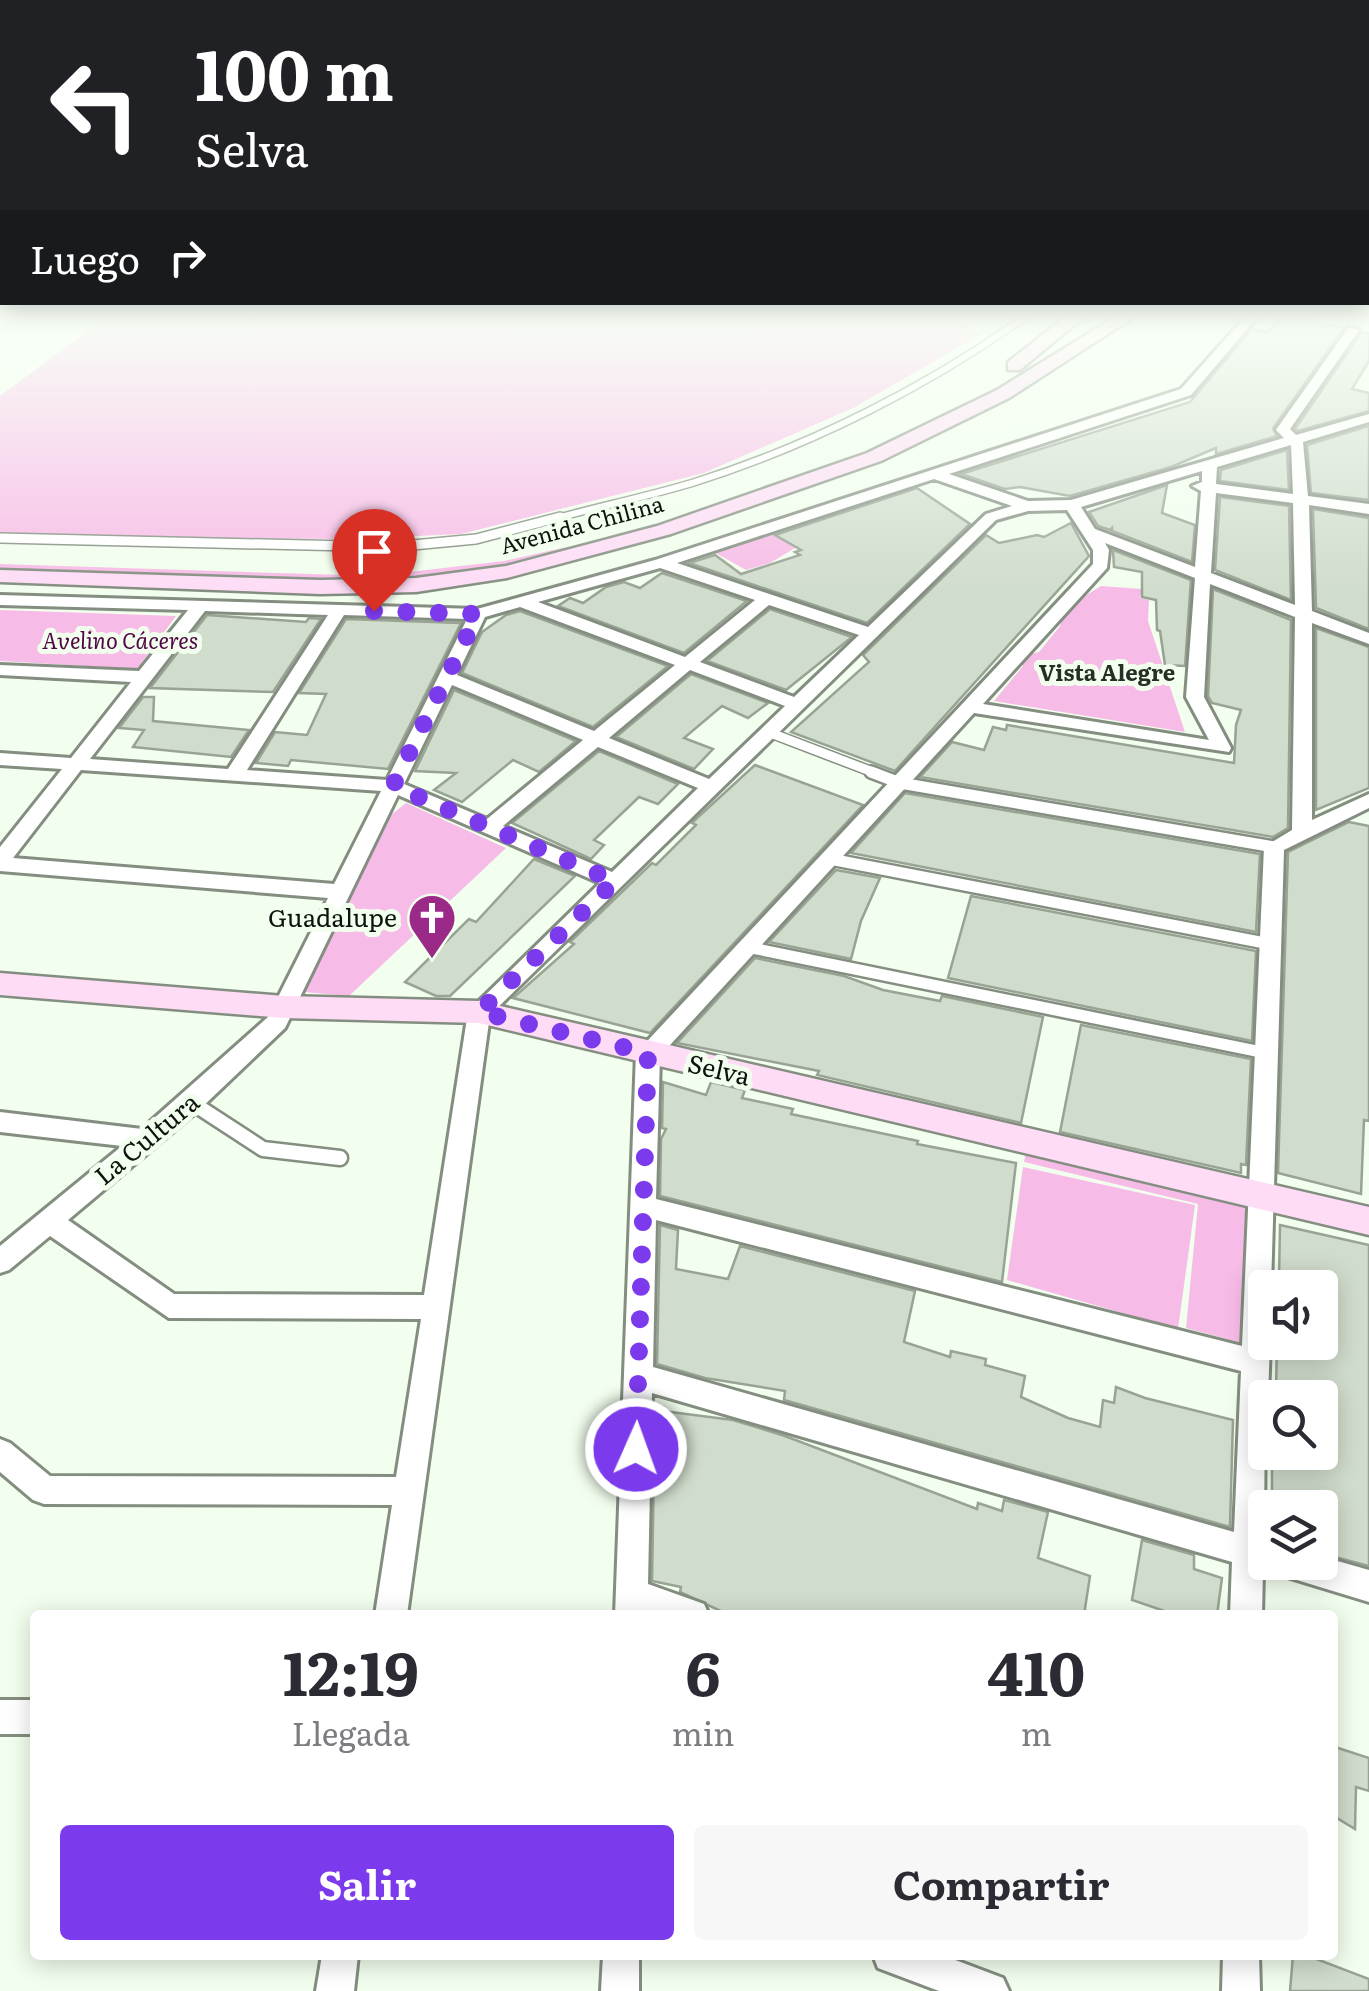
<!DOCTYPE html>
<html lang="es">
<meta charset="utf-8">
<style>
:root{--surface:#fff;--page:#f7f7f7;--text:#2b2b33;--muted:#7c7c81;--accent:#7c3aed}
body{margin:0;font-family:Literata,serif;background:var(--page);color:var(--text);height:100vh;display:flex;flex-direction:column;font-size:38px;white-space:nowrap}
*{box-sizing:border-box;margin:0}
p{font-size:32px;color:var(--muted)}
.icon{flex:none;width:55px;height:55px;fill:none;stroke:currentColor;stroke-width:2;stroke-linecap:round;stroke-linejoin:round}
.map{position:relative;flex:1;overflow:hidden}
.sheet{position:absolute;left:30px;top:1610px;width:1308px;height:350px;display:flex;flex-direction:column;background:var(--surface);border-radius:10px;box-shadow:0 5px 25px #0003}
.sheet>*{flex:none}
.banner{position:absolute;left:0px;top:0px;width:1370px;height:305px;box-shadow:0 5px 25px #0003;background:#202124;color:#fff;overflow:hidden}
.buttons{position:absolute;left:1248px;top:1270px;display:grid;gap:20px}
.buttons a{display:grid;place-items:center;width:90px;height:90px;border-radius:10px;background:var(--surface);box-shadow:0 5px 25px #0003;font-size:50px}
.pin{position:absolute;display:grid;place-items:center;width:85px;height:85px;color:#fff;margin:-102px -42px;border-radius:50% 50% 50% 0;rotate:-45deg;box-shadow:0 0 10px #0007}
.pin .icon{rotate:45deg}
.me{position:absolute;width:110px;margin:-55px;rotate:2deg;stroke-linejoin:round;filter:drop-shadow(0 0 8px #0008)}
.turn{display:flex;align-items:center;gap:35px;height:210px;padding:0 30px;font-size:45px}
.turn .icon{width:130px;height:130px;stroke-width:2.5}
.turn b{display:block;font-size:70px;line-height:85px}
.then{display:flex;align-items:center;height:95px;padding:0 30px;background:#0003;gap:20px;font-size:38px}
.eta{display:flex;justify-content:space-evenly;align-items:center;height:170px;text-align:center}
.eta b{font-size:60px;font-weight:700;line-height:70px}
.action{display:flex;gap:20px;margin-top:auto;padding:20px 30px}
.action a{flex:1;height:115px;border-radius:10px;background:var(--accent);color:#fff;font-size:40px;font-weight:700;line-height:115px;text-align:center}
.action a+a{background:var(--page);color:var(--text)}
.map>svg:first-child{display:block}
.green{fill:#f7bbe7}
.building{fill:#d0dccc;stroke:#98a394;stroke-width:2.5}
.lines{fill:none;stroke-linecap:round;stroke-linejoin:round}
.lane-far3-casing{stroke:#838e80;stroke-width:9}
.lane-far2-casing{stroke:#838e80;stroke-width:12}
.lane-far1-casing{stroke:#838e80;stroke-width:16}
.lane-casing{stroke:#838e80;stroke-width:19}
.street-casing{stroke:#838e80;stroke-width:6}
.secondary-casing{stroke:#838e80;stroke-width:5}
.lane-far3{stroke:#fff;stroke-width:6}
.lane-far2{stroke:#fff;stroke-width:9}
.lane-far1{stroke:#fff;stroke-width:11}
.lane{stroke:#fff;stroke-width:14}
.street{fill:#fff;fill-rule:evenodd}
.secondary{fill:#fedcf6;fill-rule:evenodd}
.route{stroke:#7c3aed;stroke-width:18;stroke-dasharray:0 32.4}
.labels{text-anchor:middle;stroke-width:10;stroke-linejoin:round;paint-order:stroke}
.far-street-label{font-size:22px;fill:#0e120c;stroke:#f2feee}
.far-park-label{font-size:22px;font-style:italic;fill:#510446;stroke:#f2feee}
.far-neighbourhood-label{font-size:22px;font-weight:bold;fill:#262f23;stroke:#f2feee}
.poi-label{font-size:25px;fill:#0e120c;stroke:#f2feee;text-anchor:end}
.street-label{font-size:25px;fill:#0e120c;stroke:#f2feee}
</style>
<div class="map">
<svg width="1369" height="1991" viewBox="0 0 1369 1991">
<rect width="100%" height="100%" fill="#f2feee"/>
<g class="green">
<path d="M 109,315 L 951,315 L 980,335 L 855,407 L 704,473 L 461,534 L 349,539 L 0,537 L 0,396 Z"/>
<path d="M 771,533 L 795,548 L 770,563 L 746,570 L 714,552 Z"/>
<path d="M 594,541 L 598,545 L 506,566 L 389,581 L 0,570 L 0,564 L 375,576 L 504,561 Z"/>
<path d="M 1101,586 L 1142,589 L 1140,598 L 1149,600 L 1148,621 L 1185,732 L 994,701 L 1023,666 L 1019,662 L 1022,656 L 1039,652 L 1060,626 L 1064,609 Z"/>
<path d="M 0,610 L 176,616 L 137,669 L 0,661 Z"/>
<path d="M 406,803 L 506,848 L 349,996 L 304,992 L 386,819 Z"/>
<path d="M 1027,1147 L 1256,1202 L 1246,1344 L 1186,1328 L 1198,1204 L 1024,1162 Z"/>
<path d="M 1023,1167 L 1195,1205 L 1178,1329 L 1007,1280 Z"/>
</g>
<g class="building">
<path d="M 1281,316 L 1344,328 L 1273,428 L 1277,436 L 1216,454 L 1216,448 L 1171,467 L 1070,496 L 1020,487 L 1005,489 L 961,474 L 1190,402 L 1252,329 L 1268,332 Z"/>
<path d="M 1362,332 L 1369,333 L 1369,361 L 1352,389 L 1369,393 L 1369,411 L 1297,431 L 1295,429 Z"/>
<path d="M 1369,426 L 1369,500 L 1311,493 L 1307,445 Z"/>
<path d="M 1287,450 L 1289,490 L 1220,481 L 1221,470 Z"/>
<path d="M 1167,485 L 1162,513 L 1195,525 L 1192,562 L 1112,531 L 1112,528 L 1110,530 L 1098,526 L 1089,512 Z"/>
<path d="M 917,488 L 970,524 L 867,623 L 689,563 L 715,555 L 741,574 L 800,555 L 795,552 L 801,550 L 775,535 Z"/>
<path d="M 1220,497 L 1289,506 L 1291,600 L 1215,570 Z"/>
<path d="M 1313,509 L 1369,518 L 1369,629 L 1316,608 Z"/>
<path d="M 1071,523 L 1089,556 L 895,771 L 791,732 L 869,662 L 863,655 L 986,535 L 999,543 L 1037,535 L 1044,537 Z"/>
<path d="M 1113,550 L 1191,580 L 1185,666 L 1165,665 L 1160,631 L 1157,630 L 1156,600 L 1142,597 L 1142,572 L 1114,567 Z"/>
<path d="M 662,573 L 747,601 L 684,653 L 558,606 L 570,598 L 583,603 L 606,587 L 624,582 L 640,588 Z"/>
<path d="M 1213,589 L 1291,620 L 1288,828 L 1273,837 L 920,777 L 952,742 L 984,750 L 993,727 L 1006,730 L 1007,725 L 1234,763 L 1236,725 L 1241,710 L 1212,703 L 1208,696 Z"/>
<path d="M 770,609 L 852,637 L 786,690 L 707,661 Z"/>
<path d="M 520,611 L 668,666 L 593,727 L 462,673 L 482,632 L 506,615 Z"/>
<path d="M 207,615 L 306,622 L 309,618 L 321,619 L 273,692 L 150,688 Z"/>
<path d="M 346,619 L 461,623 L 388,769 L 291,760 L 288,766 L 256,763 L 275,732 L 307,735 L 326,694 L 299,693 Z"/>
<path d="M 1316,628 L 1369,647 L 1369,788 L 1316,810 Z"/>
<path d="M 691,674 L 768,703 L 748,718 L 722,706 L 684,738 L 713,749 L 694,769 L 616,737 Z"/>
<path d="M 454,690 L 576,741 L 539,772 L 513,760 L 462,802 L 434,790 L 456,773 L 415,771 Z"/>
<path d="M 143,697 L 154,697 L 153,721 L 249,730 L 231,757 L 133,747 L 144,730 L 119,728 Z"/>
<path d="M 599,751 L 678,784 L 658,804 L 639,797 L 594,840 L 604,845 L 591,859 L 512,823 Z"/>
<path d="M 755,765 L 863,805 L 650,1033 L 513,998 L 574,944 L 570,942 L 652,863 L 656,865 L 696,825 L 692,823 L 697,818 Z"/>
<path d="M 905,793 L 1260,854 L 1256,932 L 851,853 Z"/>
<path d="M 1349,822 L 1369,826 L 1369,1121 L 1364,1120 L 1361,1194 L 1278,1173 L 1288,852 Z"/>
<path d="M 534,859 L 575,876 L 450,996 L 436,996 L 405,982 L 469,919 L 476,922 Z"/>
<path d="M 836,870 L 880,878 L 861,921 L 851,959 L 769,942 Z"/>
<path d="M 971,896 L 1256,951 L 1252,1041 L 948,978 Z"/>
<path d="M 755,958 L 844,976 L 883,990 L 940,1001 L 942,996 L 1043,1017 L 1021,1123 L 817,1075 L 819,1071 L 677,1043 Z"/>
<path d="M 1081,1025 L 1251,1059 L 1246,1165 L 1241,1164 L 1241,1173 L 1060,1132 Z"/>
<path d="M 663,1082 L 706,1095 L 711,1082 L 745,1090 L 742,1098 L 793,1109 L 791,1114 L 918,1141 L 917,1144 L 1016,1163 L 1002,1282 L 660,1196 L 661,1139 L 666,1129 L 662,1128 Z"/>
<path d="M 660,1225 L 678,1230 L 676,1269 L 728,1279 L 740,1246 L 915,1291 L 904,1342 L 950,1357 L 951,1351 L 986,1359 L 985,1365 L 1025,1376 L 1021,1397 L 1068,1418 L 1100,1427 L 1103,1400 L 1114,1403 L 1116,1387 L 1145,1398 L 1233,1420 L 1230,1527 L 784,1400 L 785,1391 L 705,1378 L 657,1364 Z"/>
<path d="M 1280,1225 L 1369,1245 L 1369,1566 L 1320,1553 L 1320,1508 L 1272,1508 L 1272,1452 L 1320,1452 L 1320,1398 L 1276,1390 L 1277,1342 L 1320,1342 L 1320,1288 L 1279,1280 Z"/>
<path d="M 655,1410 L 733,1420 L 785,1436 L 977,1509 L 978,1503 L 1002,1511 L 1004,1500 L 1048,1512 L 1038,1558 L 1090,1576 L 1084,1615 L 729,1615 L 680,1592 L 681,1587 L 652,1581 Z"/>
<path d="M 1142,1540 L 1194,1555 L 1194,1569 L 1222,1578 L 1217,1615 L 1176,1615 L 1132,1600 Z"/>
<path d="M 1332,1746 L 1369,1758 L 1369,1791 L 1356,1787 L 1355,1829 L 1332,1815 Z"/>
<path d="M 1293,1955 L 1306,1955 L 1369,1979 L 1369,1991 L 1290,1991 Z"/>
</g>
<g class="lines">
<g class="lane-far3-casing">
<path id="lane-far3" d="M 550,520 C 597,507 645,497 692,483 C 810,446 927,387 1028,315"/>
</g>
<g class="lane-far2-casing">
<g id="lane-far2">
<path d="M 0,538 L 392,547 L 476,539 L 560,517"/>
<path d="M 768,732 L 878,774"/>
</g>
</g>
<g class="lane-far1-casing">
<g id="lane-far1">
<path d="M 871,772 L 900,783 L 1274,847"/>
<path d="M 830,859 L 1270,944"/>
<path d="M 747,947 L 1266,1053"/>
</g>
</g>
<g class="lane-casing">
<path id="lane" d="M 191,1102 L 263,1149 L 340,1158"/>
</g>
<g class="street-casing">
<g id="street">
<path d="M 1247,315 L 1259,315 L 1191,395 L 949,474 L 1028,501 L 1071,500 L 1284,438 L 1276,430 L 1278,427 L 1349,327 L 1359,330 L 1290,429 L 1296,435 L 1369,414 L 1369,422 L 1303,442 L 1308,496 L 1369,504 L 1369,514 L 1309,505 L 1312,611 L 1369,633 L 1369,644 L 1312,623 L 1312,820 L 1369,794 L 1369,808 L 1284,850 L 1271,1288 L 1265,1288 L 1265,1342 L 1270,1342 L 1268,1398 L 1265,1398 L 1264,1540 L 1265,1562 L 1320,1562 L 1320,1556 L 1369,1570 L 1369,1602 L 1287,1577 L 1276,1573 L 1274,1568 L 1263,1571 L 1262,1615 L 1230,1615 L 1232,1562 L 652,1393 L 648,1584 L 704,1604 L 709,1615 L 615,1615 L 636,1053 L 1093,564 L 1093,550 L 1067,510 L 1028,511 L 996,520 L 490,1015 L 407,1615 L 375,1615 L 392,1505 L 44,1504 L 33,1500 L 0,1472 L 0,1439 L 10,1443 L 50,1476 L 396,1477 L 421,1319 L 169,1318 L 50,1236 L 9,1270 L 0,1273 L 0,1246 L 122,1146 L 0,1132 L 0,1112 L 142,1129 L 268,1017 L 328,898 L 0,871 L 0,847 L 62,769 L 0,765 L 0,753 L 71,758 L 131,682 L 0,675 L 0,665 L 139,671 L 188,610 L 0,605 L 0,595 L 477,609 L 655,560 L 1181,389 ZM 1291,445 L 1293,494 L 1216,484 L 1217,467 ZM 1202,471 L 1202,482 L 1192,486 L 1201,491 L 1195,567 L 1095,529 L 1081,507 ZM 934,479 L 1012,506 L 986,514 L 868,627 L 677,563 ZM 1216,493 L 1293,503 L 1295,605 L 1211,573 ZM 1105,543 L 1195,578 L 1186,697 L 1209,740 L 983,704 L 1107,568 L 1109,550 ZM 660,568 L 755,600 L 685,657 L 538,602 ZM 1210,584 L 1295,617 L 1292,830 L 1264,847 L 1242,1346 L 656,1199 L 660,1056 L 974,713 L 1229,752 L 1231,748 L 1204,697 ZM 769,605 L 859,635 L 794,697 L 700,662 ZM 520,607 L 675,665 L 594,731 L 457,675 L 485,617 ZM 205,611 L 328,615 L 228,769 L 90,759 ZM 344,615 L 467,619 L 387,780 L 247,770 ZM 690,670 L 785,706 L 709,779 L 609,738 ZM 452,685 L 583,740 L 487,819 L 404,784 ZM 598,747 L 698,788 L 612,872 L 503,826 ZM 81,770 L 381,791 L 334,884 L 13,858 ZM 398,795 L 600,883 L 468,1012 L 424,1295 L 174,1294 L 68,1220 L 200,1109 L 285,1028 ZM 656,1220 L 1241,1371 L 1234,1532 L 653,1367 Z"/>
<rect x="0" y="1700" width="35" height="34"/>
<path d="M 322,1955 L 358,1955 L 354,1991 L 316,1991 Z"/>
<path d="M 603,1955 L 639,1955 L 639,1991 L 601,1991 Z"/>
<path d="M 873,1955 L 942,1955 L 1003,1978 L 1009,1991 L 939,1991 L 878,1968 Z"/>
<path d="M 1223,1955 L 1259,1955 L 1260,1991 L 1222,1991 Z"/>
</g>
</g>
<g class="secondary-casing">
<g id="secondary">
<path d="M 1068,315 L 1086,315 L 1020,370 L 1008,370 L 1008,362 Z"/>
<path d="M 1118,315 L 1137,315 L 1009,398 L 881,461 L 671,534 L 507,578 L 416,592 L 320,594 L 0,582 L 0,570 L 320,580 L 416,578 L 506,566 L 657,526 L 867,453 L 997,390 Z"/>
<path d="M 0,973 L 284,996 L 479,1001 L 1369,1207 L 1369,1235 L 479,1023 L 284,1018 L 0,995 Z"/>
</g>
</g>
<use href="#lane-far3" class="lane-far3"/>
<use href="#lane-far2" class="lane-far2"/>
<use href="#lane-far1" class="lane-far1"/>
<use href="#lane" class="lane"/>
<use href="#street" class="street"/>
<use href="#secondary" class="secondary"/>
</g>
<linearGradient id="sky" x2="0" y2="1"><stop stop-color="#7cb6b4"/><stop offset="0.53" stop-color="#f9fff7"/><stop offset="1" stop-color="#f9fff7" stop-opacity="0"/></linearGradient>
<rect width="1369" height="593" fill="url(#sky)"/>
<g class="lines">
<path class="route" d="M 374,611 L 478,614 L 393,786 L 615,881 L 479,1012 L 648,1053 L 636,1449"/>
</g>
<defs>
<g id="church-pin" transform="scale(2.5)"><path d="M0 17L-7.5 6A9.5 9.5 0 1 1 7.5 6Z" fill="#9b2987" stroke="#f2feee"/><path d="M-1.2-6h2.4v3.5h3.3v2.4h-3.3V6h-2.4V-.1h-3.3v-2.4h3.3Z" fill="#fff"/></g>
</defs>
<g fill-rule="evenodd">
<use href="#church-pin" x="432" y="918"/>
</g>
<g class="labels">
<g class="far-street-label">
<text transform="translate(582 525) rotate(-15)" y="8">Avenida Chilina</text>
</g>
<g class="far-park-label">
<text x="120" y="649">Avelino Cáceres</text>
</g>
<g class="far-neighbourhood-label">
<text x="1107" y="681">Vista Alegre</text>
</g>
<g class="poi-label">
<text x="397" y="927">Guadalupe</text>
</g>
<g class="street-label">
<text transform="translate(719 1070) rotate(13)" y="9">Selva</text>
<text transform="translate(147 1139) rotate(-40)" y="9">La Cultura</text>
</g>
</g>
</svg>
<div class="buttons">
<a><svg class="icon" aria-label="sound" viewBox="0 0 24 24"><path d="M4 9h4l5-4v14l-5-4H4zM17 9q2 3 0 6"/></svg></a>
<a><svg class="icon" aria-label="search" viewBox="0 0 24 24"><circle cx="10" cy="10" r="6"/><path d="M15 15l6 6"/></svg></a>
<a><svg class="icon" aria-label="layers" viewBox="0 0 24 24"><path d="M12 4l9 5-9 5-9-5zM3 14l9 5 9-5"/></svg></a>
</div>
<div class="pin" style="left:374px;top:611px;background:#d93025"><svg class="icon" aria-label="arrive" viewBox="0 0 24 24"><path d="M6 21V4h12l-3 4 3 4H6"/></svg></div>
<svg class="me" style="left:636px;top:1449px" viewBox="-20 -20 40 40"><circle r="17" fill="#7c3aed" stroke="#fff" stroke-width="3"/><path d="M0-11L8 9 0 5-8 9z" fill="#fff"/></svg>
<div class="banner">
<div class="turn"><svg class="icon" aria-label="left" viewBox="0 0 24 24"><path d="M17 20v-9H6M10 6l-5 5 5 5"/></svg><div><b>100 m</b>Selva</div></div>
<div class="then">Luego<svg class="icon" aria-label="right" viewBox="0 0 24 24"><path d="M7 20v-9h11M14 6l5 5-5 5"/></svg></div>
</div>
<section class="sheet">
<div class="eta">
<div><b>12:19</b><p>Llegada</p></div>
<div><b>6</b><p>min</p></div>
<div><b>410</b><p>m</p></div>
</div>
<div class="action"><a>Salir</a><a>Compartir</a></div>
</section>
</div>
